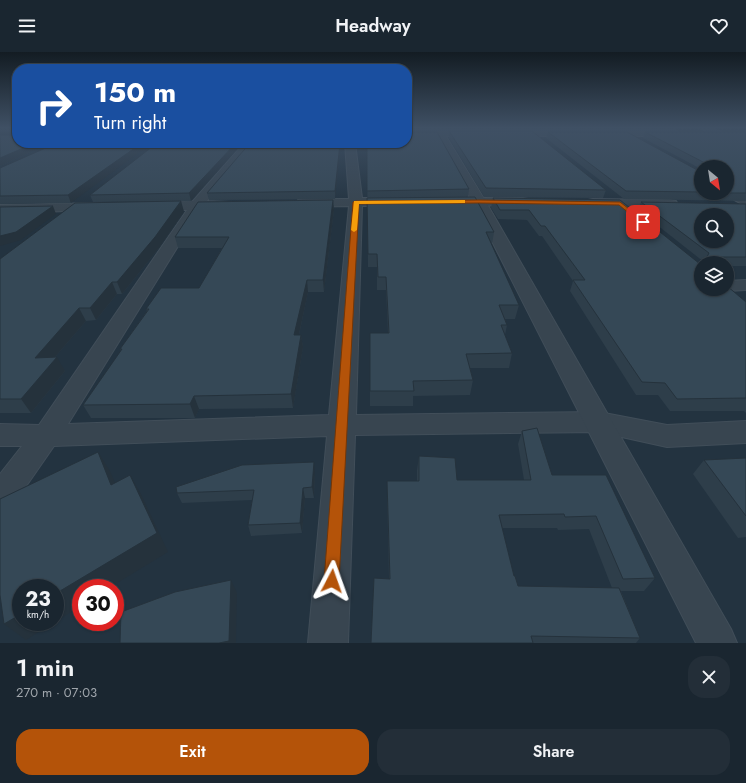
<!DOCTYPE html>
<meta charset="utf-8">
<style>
:root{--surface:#1a2630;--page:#232e38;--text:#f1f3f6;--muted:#9fa5ab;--line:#38434c;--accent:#b45309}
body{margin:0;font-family:Jost,sans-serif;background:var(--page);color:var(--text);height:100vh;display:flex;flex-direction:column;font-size:15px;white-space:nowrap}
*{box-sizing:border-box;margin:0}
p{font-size:13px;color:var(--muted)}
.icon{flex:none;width:22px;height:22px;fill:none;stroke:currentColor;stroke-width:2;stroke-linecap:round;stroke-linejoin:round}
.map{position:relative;height:591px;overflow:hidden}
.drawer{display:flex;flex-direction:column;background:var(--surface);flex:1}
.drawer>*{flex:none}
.guide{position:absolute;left:12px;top:12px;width:400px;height:84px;border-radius:16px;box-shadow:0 1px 3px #0004,0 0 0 1px var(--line);background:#1a4fa0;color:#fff;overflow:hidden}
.needle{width:26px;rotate:150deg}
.buttons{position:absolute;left:694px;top:108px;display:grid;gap:8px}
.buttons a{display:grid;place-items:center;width:40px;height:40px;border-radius:50%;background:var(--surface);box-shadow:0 1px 3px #0004,0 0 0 1px var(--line);font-size:20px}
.speed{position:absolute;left:12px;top:527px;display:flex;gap:8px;font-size:20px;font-weight:700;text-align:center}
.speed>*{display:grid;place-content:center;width:52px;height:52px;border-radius:50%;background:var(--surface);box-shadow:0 1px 3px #0004,0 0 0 1px var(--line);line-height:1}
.speed small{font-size:10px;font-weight:400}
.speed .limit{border:6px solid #d22;background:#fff;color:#111}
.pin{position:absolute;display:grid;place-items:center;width:34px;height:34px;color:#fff;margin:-17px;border-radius:8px;box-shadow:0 2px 6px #0006}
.me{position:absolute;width:44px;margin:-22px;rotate:4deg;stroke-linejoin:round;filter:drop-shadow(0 0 3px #0008)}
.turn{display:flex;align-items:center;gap:14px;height:84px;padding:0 16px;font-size:18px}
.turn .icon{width:52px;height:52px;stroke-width:2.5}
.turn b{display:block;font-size:28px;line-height:34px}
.round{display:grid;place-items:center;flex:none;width:42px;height:42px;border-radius:16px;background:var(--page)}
.summary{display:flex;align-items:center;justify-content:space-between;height:68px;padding:0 16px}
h1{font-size:24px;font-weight:600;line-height:30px}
.action{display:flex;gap:8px;margin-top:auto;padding:8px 16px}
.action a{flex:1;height:46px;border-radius:16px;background:var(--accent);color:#fff;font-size:16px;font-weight:600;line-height:46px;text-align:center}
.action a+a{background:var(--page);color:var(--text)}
header{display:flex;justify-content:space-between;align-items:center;height:52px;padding:0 16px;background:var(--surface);font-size:18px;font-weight:600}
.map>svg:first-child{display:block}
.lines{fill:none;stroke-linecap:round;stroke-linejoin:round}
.minor-casing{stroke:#414e59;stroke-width:2}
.tertiary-casing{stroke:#414e59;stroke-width:2}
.minor{fill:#384550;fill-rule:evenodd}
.tertiary{fill:#384550;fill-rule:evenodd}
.wall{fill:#2e3e4a;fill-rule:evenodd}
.shaded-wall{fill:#25323c}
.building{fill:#354856;stroke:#25323c;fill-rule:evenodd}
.route{fill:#b45309;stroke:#753606}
.slow{fill:#f59e0b}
</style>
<header><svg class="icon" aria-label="menu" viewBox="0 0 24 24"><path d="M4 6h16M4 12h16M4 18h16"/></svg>Headway<svg class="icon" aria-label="heart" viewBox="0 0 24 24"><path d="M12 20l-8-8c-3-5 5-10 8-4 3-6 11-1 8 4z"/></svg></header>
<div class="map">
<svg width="746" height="591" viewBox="0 0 746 591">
<rect width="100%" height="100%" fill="#233340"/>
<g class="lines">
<g class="minor-casing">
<g id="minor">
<path d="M 700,76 L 711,76 L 746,91 L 746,97 Z"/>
<path d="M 407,78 L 675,78 L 679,81 L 675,84 L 407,84 Z"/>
<path d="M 244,91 L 254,91 L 207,149 L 230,150 L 232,153 L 230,156 L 201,157 L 68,372 L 329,363 L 349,154 L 303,155 L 298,154 L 296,151 L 298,148 L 303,147 L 349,147 L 345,91 L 355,91 L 362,146 L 397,146 L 402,147 L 404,150 L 402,153 L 397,154 L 362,154 L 356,363 L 599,360 L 667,373 L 746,369 L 746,391 L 667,395 L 599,380 L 355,383 L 348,591 L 308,591 L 327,384 L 54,394 L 11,456 L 0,460 L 0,422 L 22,394 L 0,394 L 0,372 L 39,373 L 187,158 L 153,158 L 148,157 L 146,154 L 148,151 L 193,149 Z"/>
<path d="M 727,135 L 746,145 L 746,154 L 723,142 L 727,141 Z"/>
<path d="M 455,146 L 523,146 L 528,147 L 530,150 L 528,153 L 523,154 L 450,153 L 448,150 L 450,147 Z"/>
<path d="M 593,147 L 671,148 L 676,149 L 678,152 L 676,155 L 671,156 L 588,154 L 586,151 L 588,148 Z"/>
<path d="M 99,151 L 104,152 L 106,155 L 104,158 L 0,161 L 0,153 Z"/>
<path d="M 746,228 L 746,238 L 727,239 L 720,237 L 727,237 L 727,229 Z"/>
</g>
</g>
<g class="tertiary-casing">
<path id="tertiary" d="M 433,76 L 441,76 L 486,150 L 731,577 L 737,591 L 696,591 L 472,150 Z"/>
</g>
<use href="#minor" class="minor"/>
<use href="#tertiary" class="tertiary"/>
</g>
<g class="wall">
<path d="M 0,76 L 17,76 L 50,91 L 0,114 L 0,83 L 14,83 L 16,81 L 16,80 L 0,80 Z"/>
<path d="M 449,79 L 606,138 L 603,146 L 484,145 L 449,86 Z"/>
<path d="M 548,80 L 701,120 L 701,141 L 727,141 L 727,115 L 701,115 L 701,117 L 643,86 L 645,80 L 746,80 L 746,149 L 624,147 L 546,86 Z"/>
<path d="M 57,91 L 71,151 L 0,152 L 0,116 Z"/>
<path d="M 243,91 L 191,149 L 93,150 L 90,143 Z"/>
<path d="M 250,91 L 341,91 L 335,147 L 209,148 L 207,141 Z"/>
<path d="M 367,91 L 469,137 L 468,145 L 494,180 L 492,192 L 491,192 L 519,253 L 515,267 L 505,267 L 507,273 L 505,283 L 512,301 L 509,316 L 470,316 L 473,328 L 470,343 L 413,344 L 413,354 L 370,354 L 370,281 L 388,281 L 386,238 L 377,238 L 377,215 L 368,215 Z"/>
<path d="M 493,146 L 700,212 L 746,250 L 746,361 L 744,359 L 670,359 L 658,343 L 636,343 L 570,239 L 573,229 L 542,184 L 539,184 L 527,168 L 498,167 L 491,156 Z"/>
<path d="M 333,148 L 334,158 L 324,240 L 308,240 L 299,283 L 301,283 L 303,295 L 293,356 L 199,357 L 195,366 L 91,366 L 83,353 L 121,299 L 120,297 L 147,259 L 146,257 L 199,236 L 222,196 L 178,196 L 175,185 Z"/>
<path d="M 181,149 L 184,160 L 159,196 L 122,242 L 117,242 L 96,268 L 86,269 L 55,305 L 65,319 L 31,361 L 0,361 L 0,207 Z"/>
<path d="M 641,150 L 746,152 L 746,214 L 727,214 L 727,211 L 704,211 L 704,210 L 638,158 Z"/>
<path d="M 522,379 L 552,423 L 606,423 L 655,526 L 644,539 L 621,539 L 640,586 L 636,591 L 371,591 L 389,527 L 387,442 L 387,429 L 417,429 L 417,418 L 419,404 L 457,428 L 524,428 L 518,392 ZM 502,476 L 557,476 L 558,478 L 589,477 L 612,536 L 518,534 L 514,524 Z"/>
<path d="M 746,406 L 746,485 L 738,486 L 693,422 L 704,408 Z"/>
<path d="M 315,421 L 314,446 L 305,446 L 302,481 L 251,484 L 248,473 L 252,448 L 182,451 L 177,441 Z"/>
</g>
<g class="shaded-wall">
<path d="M 35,91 L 50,91 L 0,114 L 0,106 Z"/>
<path d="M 142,91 L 152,91 L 71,151 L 68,143 Z"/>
<path d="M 236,91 L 243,91 L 191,149 L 189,141 Z"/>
<path d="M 340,91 L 341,91 L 335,147 L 335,139 Z"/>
<path d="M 333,148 L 334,158 L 324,240 L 323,228 Z"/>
<path d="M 181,149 L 184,160 L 159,196 L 122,242 L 117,230 Z"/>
<path d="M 53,154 L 56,162 L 21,188 L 0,194 L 0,184 Z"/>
<path d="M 307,228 L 308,240 L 296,296 L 294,283 Z"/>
<path d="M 112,230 L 117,242 L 96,268 L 90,256 Z"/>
<path d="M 79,256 L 86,269 L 43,319 L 35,306 Z"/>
<path d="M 301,283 L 303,295 L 293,356 L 291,342 Z"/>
<path d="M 57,305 L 65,319 L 31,361 L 21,347 Z"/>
<path d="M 194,344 L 199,357 L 195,366 L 190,352 Z"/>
<path d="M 98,400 L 110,419 L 124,452 L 111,433 Z"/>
<path d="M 314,410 L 315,421 L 314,446 L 312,435 Z"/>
<path d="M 130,423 L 141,442 L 168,500 L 109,536 L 81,536 L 81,554 L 55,570 L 55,542 Z"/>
<path d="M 303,436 L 305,446 L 302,481 L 300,471 Z"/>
<path d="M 231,528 L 237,541 L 236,591 L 219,591 Z"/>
<path d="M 21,562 L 21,570 L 55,570 L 26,588 L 4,572 Z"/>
</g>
<g class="building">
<path d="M 16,76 L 17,76 L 17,91 L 35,91 L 0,106 L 0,83 L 14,83 L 16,81 Z"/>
<path d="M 449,79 L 532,79 L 606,138 L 486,136 Z"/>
<path d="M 407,80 L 437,80 L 469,137 L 367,139 L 367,91 L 407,91 Z"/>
<path d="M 548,80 L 627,80 L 701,120 L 701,140 L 626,139 Z"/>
<path d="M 645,80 L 746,80 L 746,141 L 727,141 L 727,115 L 705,115 L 705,111 Z"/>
<path d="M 57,91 L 142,91 L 68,143 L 0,144 L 0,116 Z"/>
<path d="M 157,91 L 236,91 L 189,141 L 90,143 Z"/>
<path d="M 250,91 L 340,91 L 335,139 L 207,141 Z"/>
<path d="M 475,145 L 494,180 L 486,180 L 519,253 L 499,253 L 507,273 L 501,273 L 512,301 L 466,302 L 473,328 L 413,329 L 414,339 L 370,339 L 370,281 L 389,281 L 386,225 L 378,225 L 377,202 L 368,202 L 367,146 Z"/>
<path d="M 493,146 L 620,148 L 700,212 L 701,212 L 701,237 L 727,237 L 727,234 L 746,250 L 746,346 L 677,347 L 665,331 L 642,330 L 573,228 L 585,228 L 545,174 L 541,174 L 529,158 L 500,158 Z"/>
<path d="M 333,148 L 323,228 L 307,228 L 294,283 L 301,283 L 291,342 L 194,344 L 190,352 L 83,353 L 122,297 L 120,297 L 149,257 L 146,257 L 161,236 L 199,236 L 229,185 L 175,185 L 198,150 Z"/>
<path d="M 181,149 L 155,185 L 117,230 L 112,230 L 90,256 L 79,256 L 35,306 L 57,305 L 21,347 L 0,347 L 0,207 L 75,151 Z"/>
<path d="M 641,150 L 746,152 L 746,205 L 707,205 L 709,201 ZM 701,163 L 727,163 L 727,189 L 701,189 Z"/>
<path d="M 53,154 L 16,180 L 0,184 L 0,155 Z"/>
<path d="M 537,376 L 552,423 L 606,423 L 655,526 L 623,527 L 596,464 L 565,465 L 564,462 L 499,463 L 514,524 L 515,524 L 518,534 L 619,536 L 640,586 L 531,584 L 533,591 L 371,591 L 374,526 L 390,527 L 387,429 L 419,429 L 419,404 L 455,406 L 457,428 L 531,428 L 522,379 Z"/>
<path d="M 98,400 L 111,433 L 130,423 L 157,481 L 55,542 L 55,536 L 21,536 L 21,562 L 4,572 L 0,543 L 0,447 Z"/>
<path d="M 746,406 L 746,464 L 704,408 Z"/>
<path d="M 314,410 L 312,435 L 303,436 L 300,471 L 248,473 L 254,438 L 177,441 L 176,435 L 242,413 Z"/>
<path d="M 231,528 L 229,589 L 219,591 L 120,591 L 121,560 L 175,540 Z"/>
</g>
<linearGradient id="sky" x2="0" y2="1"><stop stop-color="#131c23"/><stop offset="0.48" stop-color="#3f5064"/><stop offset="1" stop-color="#3f5064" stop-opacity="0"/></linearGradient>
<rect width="746" height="158" fill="url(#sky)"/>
<path class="route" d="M 479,148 L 620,150 L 646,170 L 641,171 L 619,153 L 479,151 L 359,152 L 339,529 L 337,534 L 332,536 L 326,534 L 324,529 L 353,150 L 356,149 Z"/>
<path class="slow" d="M 463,148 L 465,148 L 465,151 L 359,152 L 357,178 L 354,180 L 351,178 L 354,149 Z"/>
</svg>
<div class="buttons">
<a><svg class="needle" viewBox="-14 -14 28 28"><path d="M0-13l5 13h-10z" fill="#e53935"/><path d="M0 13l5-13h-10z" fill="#9fa5ab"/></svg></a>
<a><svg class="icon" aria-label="search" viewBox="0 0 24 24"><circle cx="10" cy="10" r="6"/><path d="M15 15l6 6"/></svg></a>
<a><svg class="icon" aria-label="layers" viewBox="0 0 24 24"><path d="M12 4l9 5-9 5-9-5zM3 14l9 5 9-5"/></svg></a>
</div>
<div class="speed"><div>23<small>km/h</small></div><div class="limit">30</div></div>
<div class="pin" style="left:643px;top:170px;background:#d93025"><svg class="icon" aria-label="arrive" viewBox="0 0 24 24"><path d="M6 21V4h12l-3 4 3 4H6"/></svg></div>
<svg class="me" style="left:332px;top:529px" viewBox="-20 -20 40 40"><path d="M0-17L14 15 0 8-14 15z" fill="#b45309" stroke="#fff" stroke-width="4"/></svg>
<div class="guide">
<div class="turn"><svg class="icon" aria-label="right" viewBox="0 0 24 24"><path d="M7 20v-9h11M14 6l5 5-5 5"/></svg><div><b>150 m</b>Turn right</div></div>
</div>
</div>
<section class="drawer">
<div class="summary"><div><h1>1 min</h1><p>270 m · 07:03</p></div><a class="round"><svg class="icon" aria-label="close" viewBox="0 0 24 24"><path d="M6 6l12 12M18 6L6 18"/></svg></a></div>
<div class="action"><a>Exit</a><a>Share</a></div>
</section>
